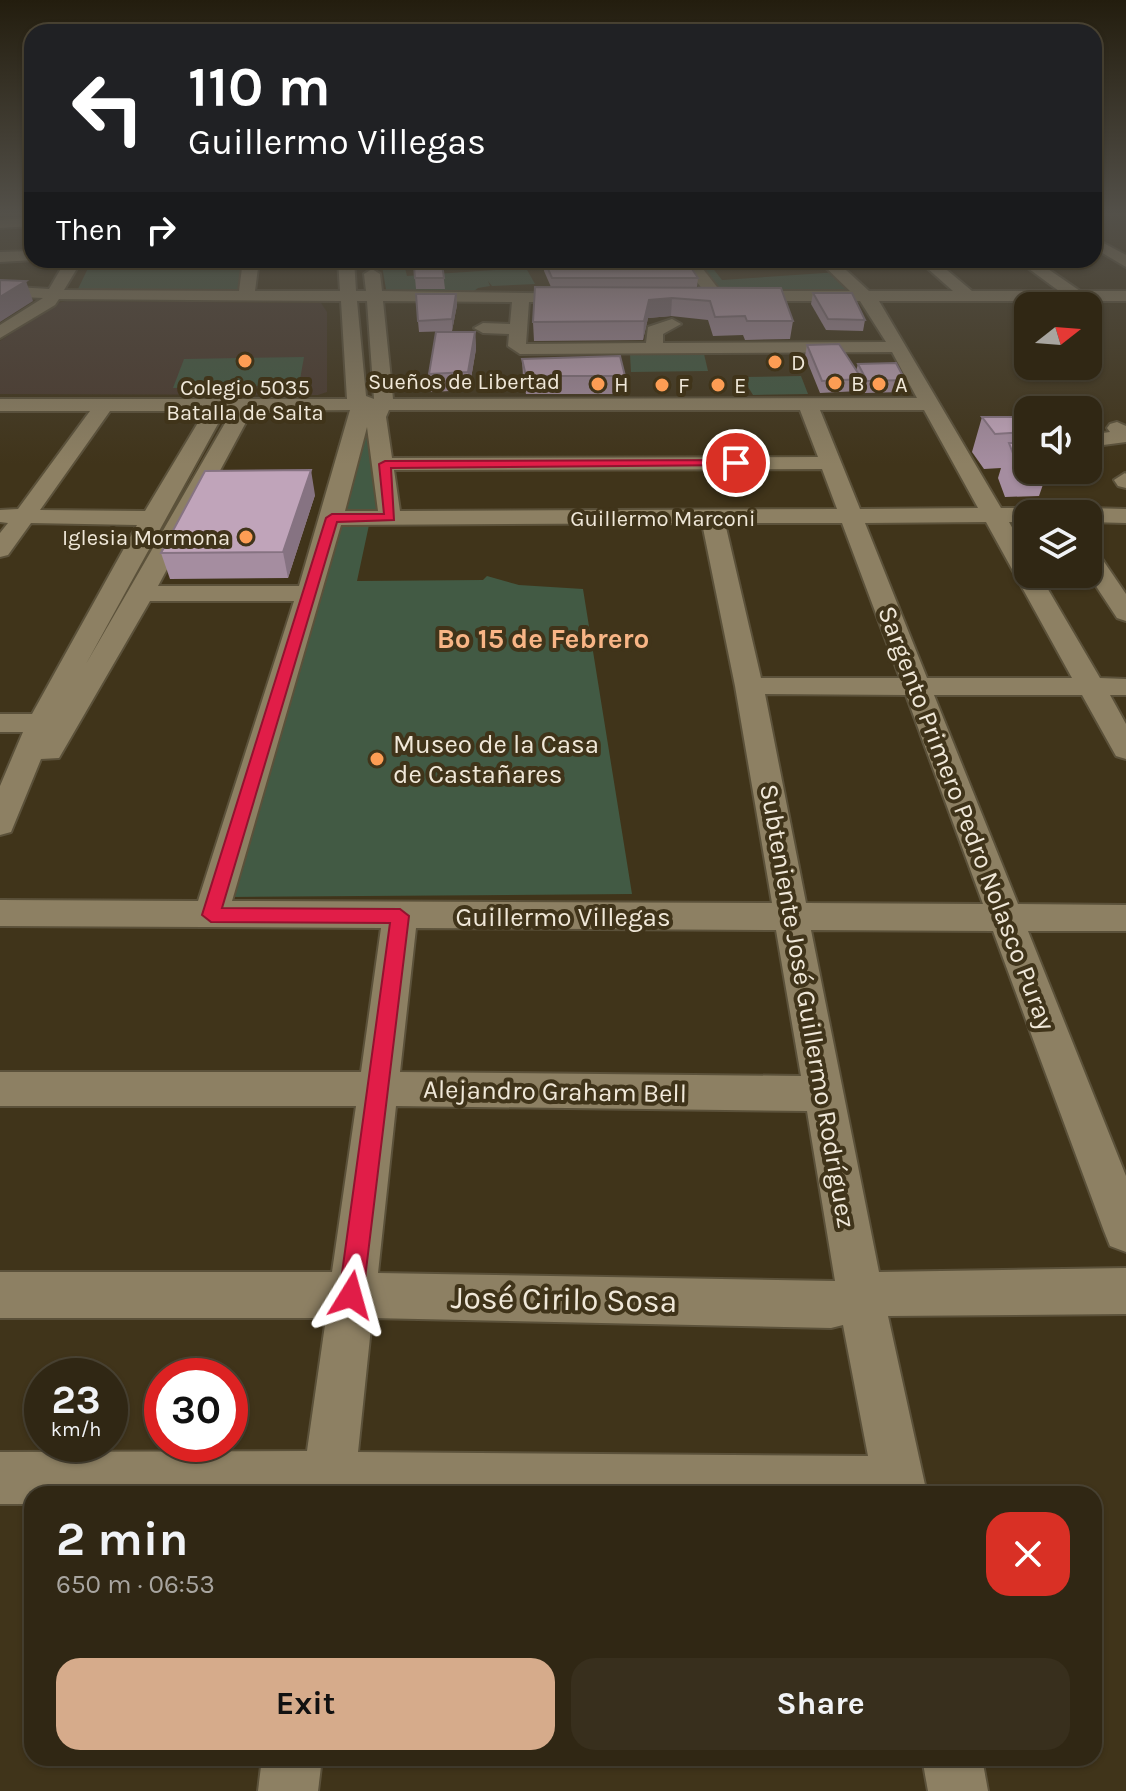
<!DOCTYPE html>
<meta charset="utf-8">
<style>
:root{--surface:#302714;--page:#382f1d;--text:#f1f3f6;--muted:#a8a5a0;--line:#4b4434;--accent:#d6ab8b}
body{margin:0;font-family:Karla,sans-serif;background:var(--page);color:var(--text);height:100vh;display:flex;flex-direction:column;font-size:30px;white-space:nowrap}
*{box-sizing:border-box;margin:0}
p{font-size:26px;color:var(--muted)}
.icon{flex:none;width:44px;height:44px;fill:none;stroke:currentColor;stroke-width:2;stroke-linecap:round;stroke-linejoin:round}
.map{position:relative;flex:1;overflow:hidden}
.side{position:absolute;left:24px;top:1486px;width:1078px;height:280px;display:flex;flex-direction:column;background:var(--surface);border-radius:24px;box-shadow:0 2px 6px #0004,0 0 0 2px var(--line)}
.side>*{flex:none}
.top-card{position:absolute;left:24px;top:24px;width:1078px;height:244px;border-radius:24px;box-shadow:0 2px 6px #0004,0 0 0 2px var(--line);background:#202124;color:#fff;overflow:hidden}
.needle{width:52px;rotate:73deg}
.fabs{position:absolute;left:1014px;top:292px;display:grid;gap:16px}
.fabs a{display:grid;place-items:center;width:88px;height:88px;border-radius:16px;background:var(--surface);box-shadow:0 2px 6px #0004,0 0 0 2px var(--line);font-size:40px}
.speed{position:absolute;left:24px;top:1358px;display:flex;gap:16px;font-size:40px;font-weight:700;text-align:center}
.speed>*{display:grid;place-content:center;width:104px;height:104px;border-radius:50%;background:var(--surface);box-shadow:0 2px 6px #0004,0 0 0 2px var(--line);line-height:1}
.speed small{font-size:20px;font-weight:400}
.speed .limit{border:12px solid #d22;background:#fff;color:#111}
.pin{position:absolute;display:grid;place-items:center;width:68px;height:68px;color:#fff;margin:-34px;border:4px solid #fff;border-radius:50%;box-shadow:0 2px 8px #0007}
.me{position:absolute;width:88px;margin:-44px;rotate:8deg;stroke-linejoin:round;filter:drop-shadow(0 0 6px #0008)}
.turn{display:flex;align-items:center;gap:28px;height:168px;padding:0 32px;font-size:36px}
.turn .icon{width:104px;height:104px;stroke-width:2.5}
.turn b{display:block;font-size:56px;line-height:68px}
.then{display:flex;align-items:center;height:76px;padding:0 32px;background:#0003;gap:16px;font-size:30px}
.round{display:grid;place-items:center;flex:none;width:84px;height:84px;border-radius:24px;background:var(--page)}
.summary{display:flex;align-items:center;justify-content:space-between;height:136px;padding:0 32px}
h1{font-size:48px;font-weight:700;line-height:60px}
.button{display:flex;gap:16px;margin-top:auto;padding:16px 32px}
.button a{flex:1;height:92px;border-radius:24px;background:var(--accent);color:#111;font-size:32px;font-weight:700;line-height:92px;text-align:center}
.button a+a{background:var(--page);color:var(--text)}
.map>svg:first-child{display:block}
.education{fill:#4a3a2f}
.green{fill:#425a44}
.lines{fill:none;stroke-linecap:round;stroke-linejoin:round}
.minor-casing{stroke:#5b513a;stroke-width:4}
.minor{fill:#8d8063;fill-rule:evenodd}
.wall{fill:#a58da0}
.shaded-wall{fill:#867382}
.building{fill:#c0a4ba;stroke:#867382;stroke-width:2}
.route{fill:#e11d48;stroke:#92132f;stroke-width:2}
.poi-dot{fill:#fd9d54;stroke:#40341a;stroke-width:3}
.labels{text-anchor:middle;stroke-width:8;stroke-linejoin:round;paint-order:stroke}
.far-poi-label{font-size:22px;fill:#f0e8d9;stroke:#40341a;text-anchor:start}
.far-street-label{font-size:22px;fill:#f0e8d9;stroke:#40341a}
.poi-label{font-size:26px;fill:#f0e8d9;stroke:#40341a;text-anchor:start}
.street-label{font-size:26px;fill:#f0e8d9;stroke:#40341a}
.far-district-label{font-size:28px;font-weight:bold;fill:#f8b586;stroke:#40341a}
.near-street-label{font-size:32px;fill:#f0e8d9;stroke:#40341a}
</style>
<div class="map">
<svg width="1126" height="1791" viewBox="0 0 1126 1791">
<rect width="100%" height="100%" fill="#40341a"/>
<path class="education" d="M 67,301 L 321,303 L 327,312 L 327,392 L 318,395 L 0,394 L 0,341 L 57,303 Z"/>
<g class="green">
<path d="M 92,260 L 242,260 L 238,292 L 77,291 Z"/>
<path d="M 381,260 L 403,260 L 407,276 L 526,268 L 535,284 L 492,286 L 488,281 L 490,286 L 478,288 L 467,296 L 387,295 Z"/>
<path d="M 707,261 L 722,280 L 839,272 L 864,297 L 719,296 L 690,262 Z"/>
<path d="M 630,354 L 704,354 L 708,371 L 631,372 Z"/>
<path d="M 304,357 L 299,385 L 173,388 L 184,359 Z"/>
<path d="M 801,376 L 808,394 L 753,395 L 742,377 Z"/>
<path d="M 363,422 L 370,424 L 379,511 L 339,511 Z"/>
<path d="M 341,525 L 369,525 L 357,581 L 483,580 L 487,576 L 519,585 L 583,589 L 632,894 L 230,897 Z"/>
</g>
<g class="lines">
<g class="minor-casing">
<g id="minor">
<path d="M 32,218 L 32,226 L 0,228 L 0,220 Z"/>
<path d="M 1094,238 L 1126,255 L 1126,267 L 1094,248 Z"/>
<path d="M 32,251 L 34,260 L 0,262 L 0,252 Z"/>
<path d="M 66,260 L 82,260 L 64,290 L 239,291 L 243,260 L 259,260 L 255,291 L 340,291 L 338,260 L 354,260 L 356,291 L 366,291 L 364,274 L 372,269 L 380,274 L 382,291 L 588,294 L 588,300 L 582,302 L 529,302 L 526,344 L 646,343 L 648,327 L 672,319 L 681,324 L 663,334 L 663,343 L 886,342 L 860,301 L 738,301 L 730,296 L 738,291 L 850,291 L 818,260 L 835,260 L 869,291 L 953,291 L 918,260 L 935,260 L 972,291 L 1059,291 L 1017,260 L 1035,260 L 1080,291 L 1126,291 L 1126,301 L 879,301 L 1001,508 L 1028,508 L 1039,514 L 1028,514 L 1028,522 L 1009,522 L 1028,555 L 1028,574 L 1039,574 L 1100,678 L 1126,679 L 1126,695 L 1110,695 L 1126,724 L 1126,759 L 1116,756 L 1082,695 L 934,695 L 1018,904 L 1126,905 L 1126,931 L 1028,931 L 1126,1176 L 1126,1252 L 1110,1246 L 1104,1231 L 993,931 L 811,930 L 879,1272 L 1126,1268 L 1126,1314 L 888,1316 L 927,1494 L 32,1494 L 32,1504 L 0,1504 L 0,1452 L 307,1451 L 326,1318 L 0,1318 L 0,1272 L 332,1272 L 356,1106 L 0,1106 L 0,1072 L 361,1072 L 381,928 L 0,926 L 0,900 L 198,901 L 294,601 L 150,601 L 59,758 L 41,759 L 11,832 L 0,835 L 0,786 L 23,732 L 0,732 L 0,714 L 32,714 L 137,525 L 31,523 L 8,555 L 0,557 L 0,533 L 8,523 L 0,522 L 0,510 L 18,509 L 90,411 L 0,411 L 0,399 L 347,399 L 341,301 L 59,299 L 55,305 L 0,338 L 0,325 L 43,298 L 0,296 L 0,286 L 49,289 ZM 357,301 L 367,301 L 374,399 L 366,396 ZM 383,301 L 512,302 L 510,324 L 483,323 L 474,328 L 483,333 L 509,334 L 508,346 L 520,354 L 892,352 L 917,398 L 393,399 ZM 350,410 L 299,586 L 158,586 L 252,411 ZM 389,410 L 800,410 L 818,457 L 392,458 L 386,417 ZM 820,410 L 924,410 L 978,508 L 860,509 ZM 110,411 L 205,411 L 145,511 L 40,510 ZM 225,411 L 232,411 L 86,664 ZM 367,427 L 378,511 L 345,511 ZM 822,469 L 837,509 L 400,511 L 394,470 ZM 986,522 L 1072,678 L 927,678 L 865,523 ZM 702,523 L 735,686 L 772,903 L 232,901 L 341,525 ZM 725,523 L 842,523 L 900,678 L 761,678 ZM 765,694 L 906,695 L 983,904 L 806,903 ZM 416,928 L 776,930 L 801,1076 L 400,1072 ZM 396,1106 L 807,1111 L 835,1281 L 378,1273 ZM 372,1318 L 831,1328 L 843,1325 L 868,1456 L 358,1452 Z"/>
<path d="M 527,260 L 586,260 L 588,262 L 580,267 L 522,268 L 522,262 Z"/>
<path d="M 680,260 L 696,260 L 724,296 L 722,299 L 710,299 Z"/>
<path d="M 1117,422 L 1126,426 L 1126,442 L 1088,447 L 1088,435 L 1110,432 L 1107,428 L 1110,424 Z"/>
<path d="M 1125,473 L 1126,474 L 1126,488 L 1118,486 L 1114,480 Z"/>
<path d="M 1088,508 L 1126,509 L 1126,523 L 1088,522 L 1088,514 L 1077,514 Z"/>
<path d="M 1088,548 L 1096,550 L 1126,594 L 1126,621 L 1117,618 L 1088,574 Z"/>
<path d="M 262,1758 L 322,1758 L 318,1791 L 258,1791 Z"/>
<path d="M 922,1758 L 982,1758 L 988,1791 L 928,1791 Z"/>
</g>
</g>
<use href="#minor" class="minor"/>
</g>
<g class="wall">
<path d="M 544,260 L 698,278 L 697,287 L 793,321 L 790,339 L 745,340 L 743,335 L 713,336 L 708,320 L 671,316 L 648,318 L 643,340 L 534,341 L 533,322 L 551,287 L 544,271 Z"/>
<path d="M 442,264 L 445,289 L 416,289 L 414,266 Z"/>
<path d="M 813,293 L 865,320 L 863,331 L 826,330 L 811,304 Z"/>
<path d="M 456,294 L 457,305 L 452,331 L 419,332 L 418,321 Z"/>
<path d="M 475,332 L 476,349 L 469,390 L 431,392 L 429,374 Z"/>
<path d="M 807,345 L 856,371 L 858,364 L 905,380 L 902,392 L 865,393 L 860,386 L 859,391 L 820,393 L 805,356 Z"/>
<path d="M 522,359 L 625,376 L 625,394 L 526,394 L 523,377 Z"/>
<path d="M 982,417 L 1028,417 L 1028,470 L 1048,470 L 1039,496 L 1005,497 L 998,478 L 1001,468 L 984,469 L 972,452 Z"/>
<path d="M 315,495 L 288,578 L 170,579 L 161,553 Z"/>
</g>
<g class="shaded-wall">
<path d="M 26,281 L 33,301 L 0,322 L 0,297 Z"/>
<path d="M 456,294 L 457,305 L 452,331 L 452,319 Z"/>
<path d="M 672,298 L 671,316 L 648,318 L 643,340 L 644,321 L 649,300 Z"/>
<path d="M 475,332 L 476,349 L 469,390 L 468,372 Z"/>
<path d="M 311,470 L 315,495 L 288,578 L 283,552 Z"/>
</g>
<g class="building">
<path d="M 544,260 L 686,260 L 698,278 L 552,278 Z"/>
<path d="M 442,264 L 444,278 L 415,278 L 414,266 Z"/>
<path d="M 0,280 L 26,281 L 0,297 Z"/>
<path d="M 535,287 L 781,288 L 793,321 L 747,321 L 745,316 L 715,317 L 710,301 L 672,298 L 649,300 L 644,321 L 533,322 Z"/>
<path d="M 813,293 L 852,293 L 865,320 L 828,319 Z"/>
<path d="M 416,294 L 456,294 L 452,319 L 418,321 Z"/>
<path d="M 436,332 L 475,332 L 468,372 L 429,374 Z"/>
<path d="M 839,344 L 862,379 L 822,381 L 807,345 Z"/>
<path d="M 620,356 L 625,376 L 526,376 L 522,359 Z"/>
<path d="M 896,363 L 905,380 L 867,381 L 858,364 Z"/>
<path d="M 982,417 L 1028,417 L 1028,432 L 995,434 Z"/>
<path d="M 1009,443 L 1028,443 L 1028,461 L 1016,461 Z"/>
<path d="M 311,470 L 283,552 L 161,553 L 205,471 Z"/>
</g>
<linearGradient id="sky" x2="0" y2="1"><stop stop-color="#231d0e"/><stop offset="0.46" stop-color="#535049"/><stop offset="1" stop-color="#535049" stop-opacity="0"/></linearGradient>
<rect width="1126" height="464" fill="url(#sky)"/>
<path class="route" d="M 736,460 L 740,461 L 740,465 L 391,468 L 394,520 L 337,522 L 222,908 L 400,909 L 409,916 L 363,1295 L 360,1303 L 351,1307 L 343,1303 L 339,1295 L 390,923 L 211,922 L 202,915 L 326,518 L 332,514 L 384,514 L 379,464 L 385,461 Z"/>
<g class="poi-dot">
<circle cx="245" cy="361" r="8"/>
<circle cx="775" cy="362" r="8"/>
<circle cx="835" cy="383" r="8"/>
<circle cx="598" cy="384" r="8"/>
<circle cx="879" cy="384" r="8"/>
<circle cx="662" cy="385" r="8"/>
<circle cx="718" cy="385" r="8"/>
<circle cx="246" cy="537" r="8"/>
<circle cx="377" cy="759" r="8"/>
</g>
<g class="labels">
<g class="far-poi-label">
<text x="791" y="370">D</text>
<text x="851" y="391">B</text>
<text x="614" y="392">H</text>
<text x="895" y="392">A</text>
<text x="678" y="393">F</text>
<text x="734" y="393">E</text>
<text x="245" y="395" text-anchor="middle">Colegio 5035<tspan x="245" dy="25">Batalla de Salta</tspan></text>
<text x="230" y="545" text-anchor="end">Iglesia Mormona</text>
</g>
<g class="far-street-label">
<text x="464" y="389">Sueños de Libertad</text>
<text x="663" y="526">Guillermo Marconi</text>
</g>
<g class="poi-label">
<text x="393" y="753">Museo de la Casa<tspan x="393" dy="30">de Castañares</tspan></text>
</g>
<g class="street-label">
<text transform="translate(967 818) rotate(69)" y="9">Sargento Primero Pedro Nolasco Puray</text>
<text x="563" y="926">Guillermo Villegas</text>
<text transform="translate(808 1006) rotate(80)" y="9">Subteniente José Guillermo Rodríguez</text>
<text transform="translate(555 1091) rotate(1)" y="9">Alejandro Graham Bell</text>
</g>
<g class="far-district-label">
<text x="543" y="648">Bº 15 de Febrero</text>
</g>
<g class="near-street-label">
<text transform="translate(564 1299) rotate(1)" y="11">José Cirilo Sosa</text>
</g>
</g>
</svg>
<div class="fabs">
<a><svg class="needle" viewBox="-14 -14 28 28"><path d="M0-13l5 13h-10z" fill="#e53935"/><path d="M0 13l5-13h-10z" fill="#a8a5a0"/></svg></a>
<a><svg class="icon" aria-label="sound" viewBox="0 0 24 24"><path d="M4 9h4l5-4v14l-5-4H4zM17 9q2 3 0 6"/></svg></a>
<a><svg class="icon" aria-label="layers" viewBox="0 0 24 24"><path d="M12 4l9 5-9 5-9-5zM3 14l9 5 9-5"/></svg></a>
</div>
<div class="speed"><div>23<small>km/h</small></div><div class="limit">30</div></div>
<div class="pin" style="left:736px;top:463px;background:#d93025"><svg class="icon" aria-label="arrive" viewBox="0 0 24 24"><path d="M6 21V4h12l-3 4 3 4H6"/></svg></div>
<svg class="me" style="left:351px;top:1295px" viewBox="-20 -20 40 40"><path d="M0-17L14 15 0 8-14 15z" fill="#e11d48" stroke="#fff" stroke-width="4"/></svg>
<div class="top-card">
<div class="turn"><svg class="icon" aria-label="left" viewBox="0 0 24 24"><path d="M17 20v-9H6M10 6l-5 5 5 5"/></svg><div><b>110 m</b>Guillermo Villegas</div></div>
<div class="then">Then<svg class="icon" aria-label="right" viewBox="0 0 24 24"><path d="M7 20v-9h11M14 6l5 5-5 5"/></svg></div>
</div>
<section class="side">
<div class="summary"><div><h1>2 min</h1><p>650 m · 06:53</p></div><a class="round" style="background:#d93025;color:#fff"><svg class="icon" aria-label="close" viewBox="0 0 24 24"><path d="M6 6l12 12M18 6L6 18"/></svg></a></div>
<div class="button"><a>Exit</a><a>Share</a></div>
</section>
</div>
